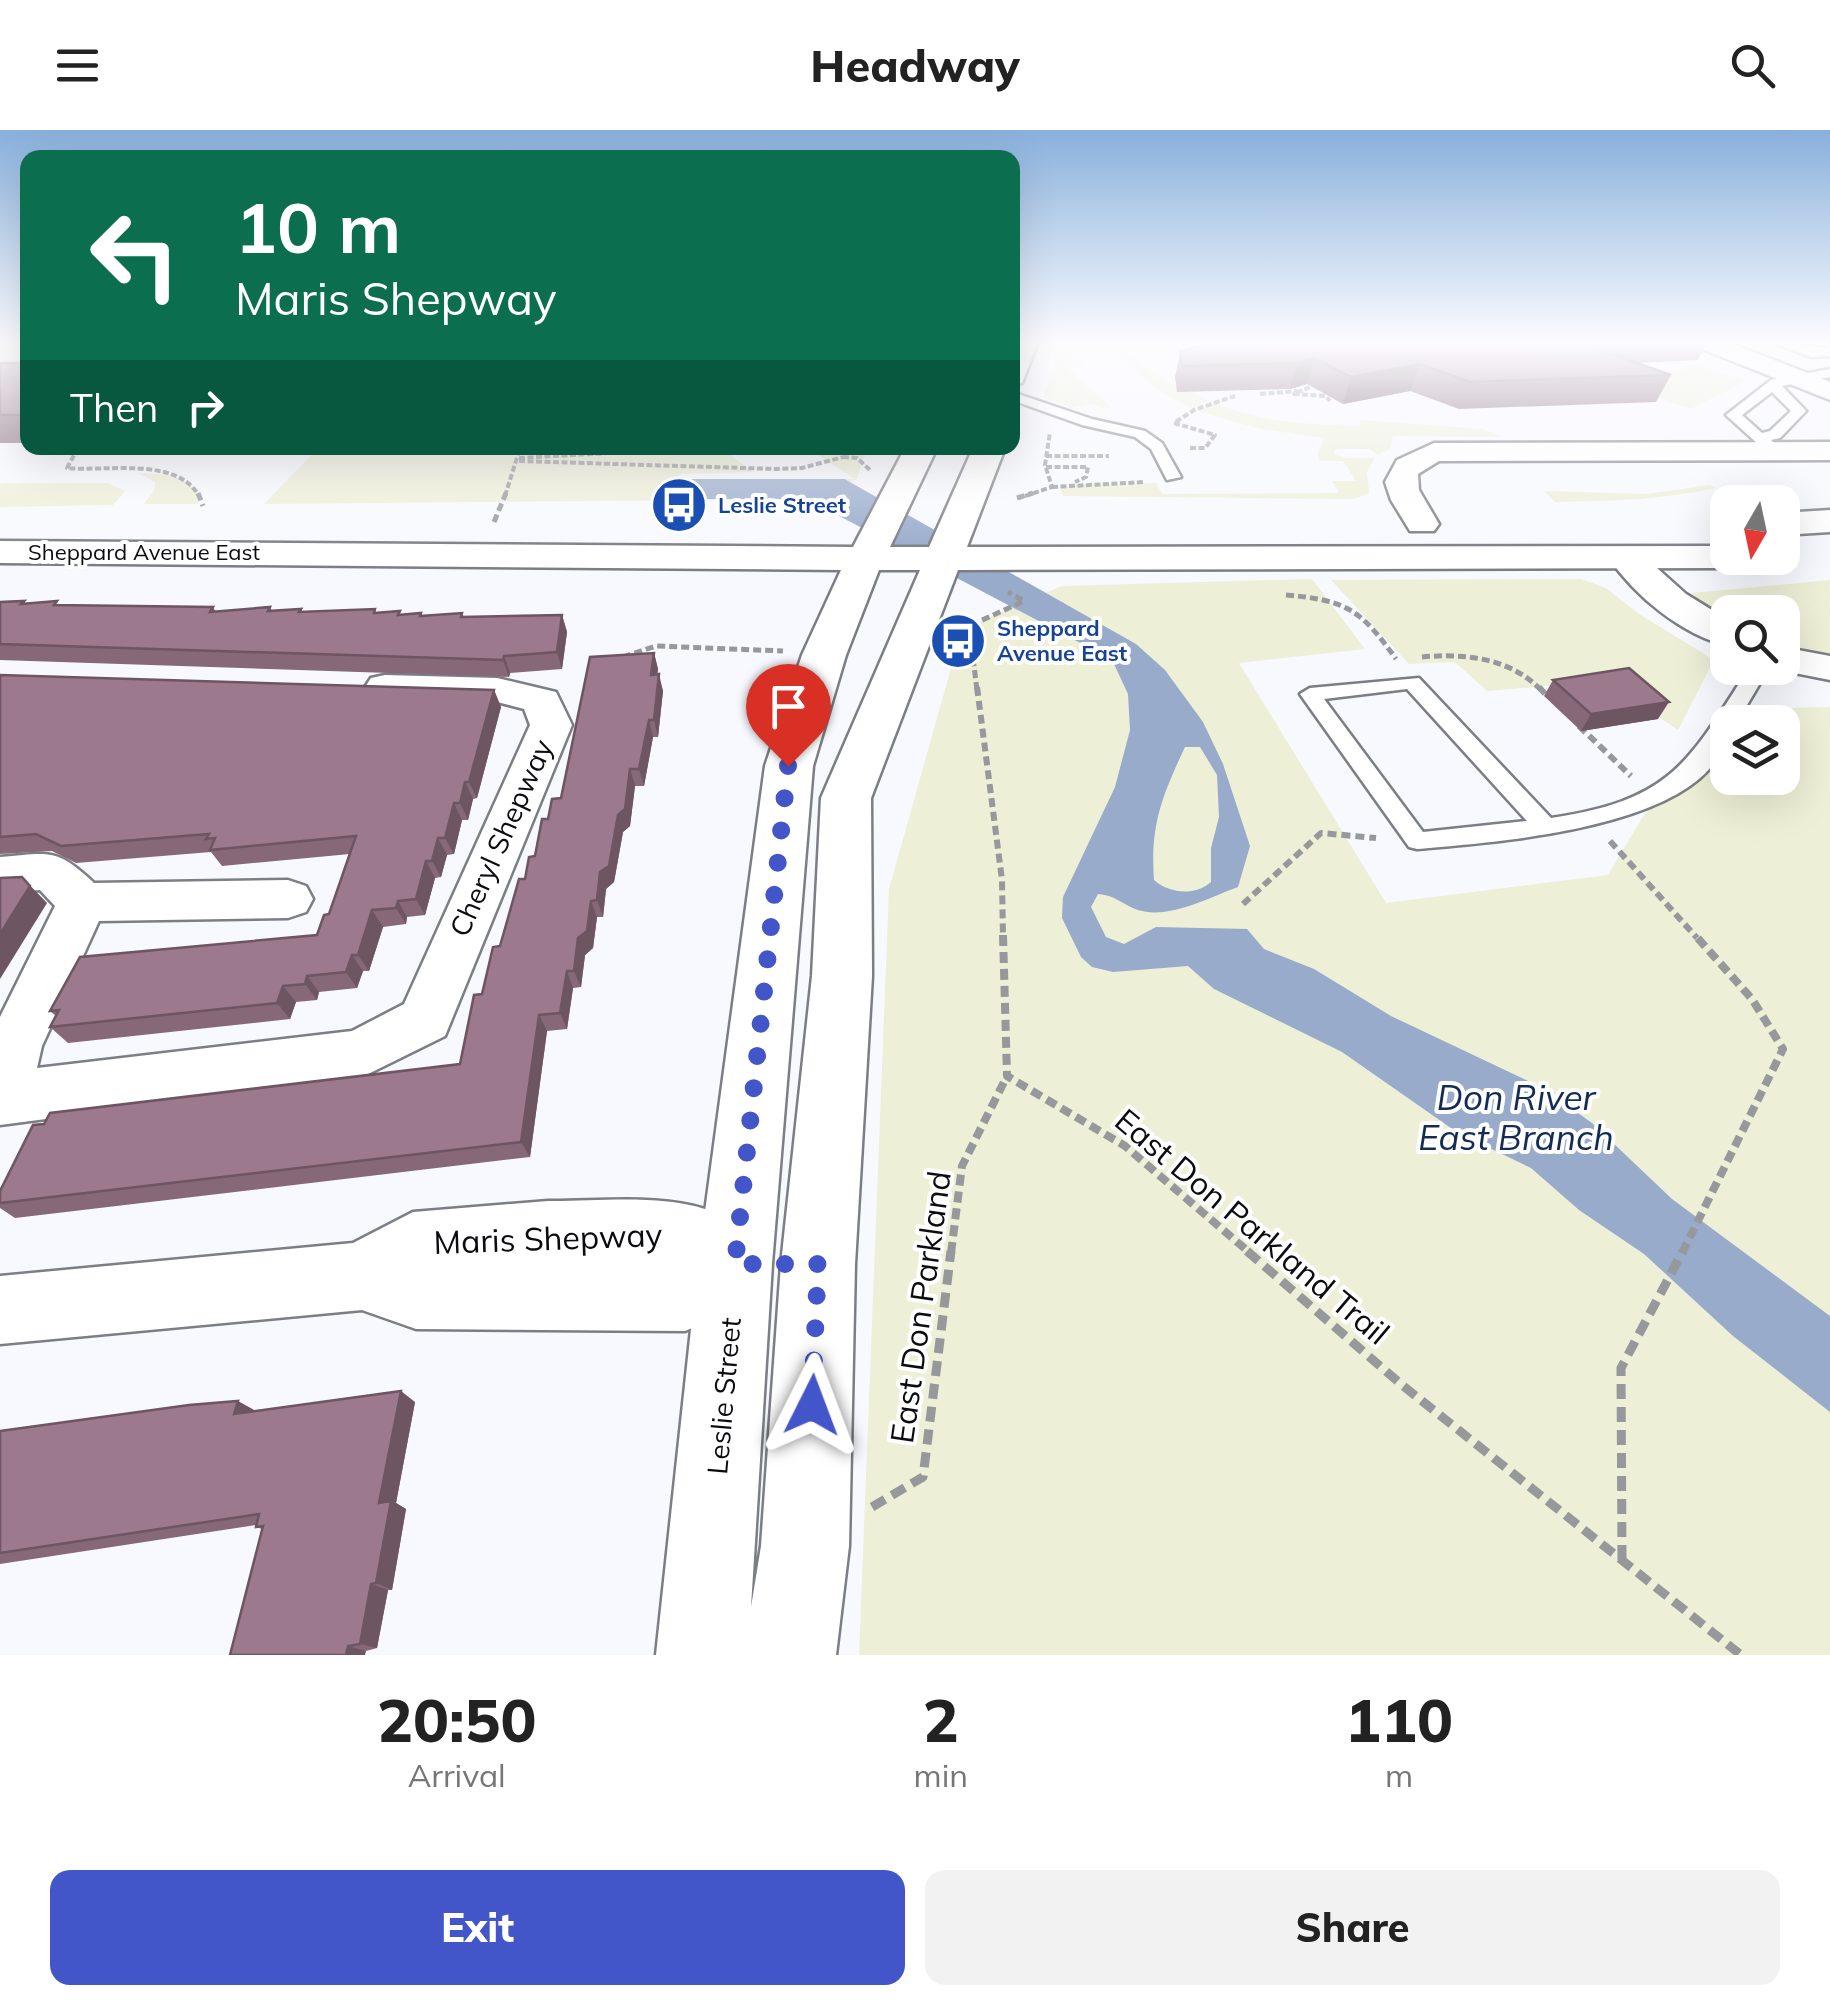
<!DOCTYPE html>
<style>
:root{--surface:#fff;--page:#f2f2f2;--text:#222;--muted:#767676;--accent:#4256c9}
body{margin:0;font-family:Mulish,sans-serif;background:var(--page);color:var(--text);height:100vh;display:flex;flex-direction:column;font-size:38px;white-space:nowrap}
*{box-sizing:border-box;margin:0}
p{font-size:32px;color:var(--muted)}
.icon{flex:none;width:55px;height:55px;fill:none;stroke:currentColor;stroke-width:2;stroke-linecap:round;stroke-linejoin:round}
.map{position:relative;height:1525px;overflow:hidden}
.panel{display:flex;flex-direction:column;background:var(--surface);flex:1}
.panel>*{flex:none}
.top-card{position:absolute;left:20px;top:20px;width:1000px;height:305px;border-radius:20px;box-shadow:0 10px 40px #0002;background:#0b6e4f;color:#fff;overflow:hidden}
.needle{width:65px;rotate:189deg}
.buttons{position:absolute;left:1710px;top:355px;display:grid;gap:20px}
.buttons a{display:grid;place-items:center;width:90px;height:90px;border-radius:20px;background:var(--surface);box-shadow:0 10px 40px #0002;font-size:50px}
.pin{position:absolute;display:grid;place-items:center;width:85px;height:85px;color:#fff;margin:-102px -42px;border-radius:50% 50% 50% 0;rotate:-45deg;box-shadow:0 0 10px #0007}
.pin .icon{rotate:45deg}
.me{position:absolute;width:110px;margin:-55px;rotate:3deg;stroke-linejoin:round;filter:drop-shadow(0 0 8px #0008)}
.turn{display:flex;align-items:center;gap:35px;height:210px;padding:0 50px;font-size:45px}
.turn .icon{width:130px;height:130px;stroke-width:2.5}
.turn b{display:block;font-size:70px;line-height:85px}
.then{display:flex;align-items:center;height:95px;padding:0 50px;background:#0003;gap:20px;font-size:38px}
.eta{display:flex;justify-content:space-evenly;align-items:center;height:170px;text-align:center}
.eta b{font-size:60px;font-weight:800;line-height:70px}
.button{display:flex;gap:20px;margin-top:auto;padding:20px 50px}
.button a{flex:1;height:115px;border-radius:20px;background:var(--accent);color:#fff;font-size:40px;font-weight:800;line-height:115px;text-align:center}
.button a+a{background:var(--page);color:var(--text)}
header{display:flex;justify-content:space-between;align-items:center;height:130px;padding:0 50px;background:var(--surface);font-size:45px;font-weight:800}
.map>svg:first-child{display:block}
.green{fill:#edefd6;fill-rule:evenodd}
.water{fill:#98abcb;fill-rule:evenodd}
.pier{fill:#f8f9fe}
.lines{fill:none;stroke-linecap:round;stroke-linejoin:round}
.service-casing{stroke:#7c7e85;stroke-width:5}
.minor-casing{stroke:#7c7e85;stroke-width:5}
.secondary-casing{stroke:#7c7e85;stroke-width:5}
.path-far4{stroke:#97989c;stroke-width:4;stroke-dasharray:6 2.5;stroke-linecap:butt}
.path-far3{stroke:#97989c;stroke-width:5;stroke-dasharray:8 4;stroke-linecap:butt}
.path-far2{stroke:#97989c;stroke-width:6;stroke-dasharray:9 5;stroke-linecap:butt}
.path-far1{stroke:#97989c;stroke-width:8;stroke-dasharray:11 6;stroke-linecap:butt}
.path{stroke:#97989c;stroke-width:9;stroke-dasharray:15 8;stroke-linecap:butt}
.service{fill:#fff;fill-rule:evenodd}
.minor{fill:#fff;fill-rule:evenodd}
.secondary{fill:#fff;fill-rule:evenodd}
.path-bridge{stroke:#97989c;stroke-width:4;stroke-dasharray:6 2.5;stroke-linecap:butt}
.wall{fill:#866878}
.shaded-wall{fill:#6d5562}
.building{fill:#9c798c;stroke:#6d5562;stroke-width:2.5}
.route{stroke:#4256c9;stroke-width:18;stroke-dasharray:0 32.4}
.labels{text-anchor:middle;stroke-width:8;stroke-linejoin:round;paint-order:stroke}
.far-transit-label{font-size:22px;font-weight:bold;fill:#164399;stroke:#fff;text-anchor:start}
.far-street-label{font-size:22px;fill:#0b0c0f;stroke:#fff}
.street-label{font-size:28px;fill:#0b0c0f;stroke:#fff}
.near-street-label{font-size:32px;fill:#0b0c0f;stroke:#fff}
.near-water-label{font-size:35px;font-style:italic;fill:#142b55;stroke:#fff}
</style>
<header><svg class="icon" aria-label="menu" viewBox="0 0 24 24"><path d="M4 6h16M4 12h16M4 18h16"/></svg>Headway<svg class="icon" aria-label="search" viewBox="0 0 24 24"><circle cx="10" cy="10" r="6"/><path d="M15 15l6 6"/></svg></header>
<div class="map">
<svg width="1830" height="1525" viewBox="0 0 1830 1525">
<rect width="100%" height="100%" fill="#f8f9fe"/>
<g class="green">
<path d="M 1059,212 L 1067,212 L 1084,235 L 1066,237 L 1111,277 L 1103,279 L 1094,274 L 1072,278 L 1044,267 Z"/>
<path d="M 1108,212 L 1125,212 L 1118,213 L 1149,242 L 1210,271 L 1191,278 C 1157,262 1132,241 1108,212 Z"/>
<path d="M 1692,234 L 1747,251 L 1690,279 L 1635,260 Z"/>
<path d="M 1215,273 C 1260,292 1310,295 1359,296 L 1361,290 L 1482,299 L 1503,307 L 1393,306 L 1390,319 L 1378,325 L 1369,319 L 1336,319 L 1334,324 L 1345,328 L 1375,328 L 1367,342 L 1369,363 L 1353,369 L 1063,366 L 1060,358 L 1087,354 L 1156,353 L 1162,364 L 1339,363 L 1332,351 L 1356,351 L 1343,331 L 1320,331 L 1317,325 L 1324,308 L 1261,299 L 1197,281 Z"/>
<path d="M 318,318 L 867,318 L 857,349 L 807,369 L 264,374 Z"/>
<path d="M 138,343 C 161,344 198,345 199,374 L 144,374 L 154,361 L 155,352 Z"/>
<path d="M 0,353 L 108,353 L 125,361 L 113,375 L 0,377 Z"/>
<path d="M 1709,355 L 1715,358 C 1662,370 1609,371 1555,372 L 1544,361 L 1647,364 Z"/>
<path d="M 1312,449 L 1365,519 L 1239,533 L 1386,773 L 1608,745 L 1642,688 L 1740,579 L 1830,577 L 1830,1525 L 859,1525 L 889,759 L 962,499 L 1062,456 ZM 1728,592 L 1782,592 L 1782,648 L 1728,648 Z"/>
<path d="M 1581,449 L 1606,458 L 1639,484 L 1714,530 L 1678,600 L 1606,551 L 1487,561 L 1455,532 L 1409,534 L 1331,450 Z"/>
<path d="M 1830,450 L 1830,528 L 1783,519 L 1782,482 L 1728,482 L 1727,496 L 1717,491 L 1692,463 Z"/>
</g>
<path class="water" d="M 766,345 L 841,347 L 1136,514 L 1165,540 L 1203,592 L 1223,634 L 1250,716 L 1238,757 C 1208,768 1166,791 1135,779 C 1121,773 1114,765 1098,764 L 1091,777 L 1106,807 L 1124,814 L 1156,797 L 1247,799 L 1264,819 L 1314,839 L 1391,886 L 1541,957 L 1592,993 L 1672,1069 L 1830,1186 L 1830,1282 L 1733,1206 L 1644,1124 L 1579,1080 L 1531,1038 L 1458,1003 L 1342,922 L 1214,859 L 1188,836 L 1113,842 L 1092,837 L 1081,827 L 1062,788 L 1063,767 L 1115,657 L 1130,600 L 1128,564 L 1114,534 L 1105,526 L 807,369 L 701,369 L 682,349 ZM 1185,617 L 1200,617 L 1217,645 L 1219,687 L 1211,718 L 1211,752 C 1195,766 1170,764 1154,750 C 1150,695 1162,666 1185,617 Z"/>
<path class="pier" d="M 721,318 L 808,318 L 855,349 L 677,349 L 681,344 L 753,342 Z"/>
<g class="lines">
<g class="service-casing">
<g id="service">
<path d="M 1771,212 L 1830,218 L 1830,226 L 1811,227 Z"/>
<path d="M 1830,239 L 1830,247 L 1782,256 L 1806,281 L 1780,308 L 1771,310 L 1782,321 L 1779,324 L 1769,324 L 1726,285 L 1771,250 ZM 1772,262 L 1791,281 L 1770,301 L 1762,303 L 1742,285 Z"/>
<path d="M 1012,262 L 1092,289 L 1145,301 L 1162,313 L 1181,347 L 1167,350 L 1151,319 L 1135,307 L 1082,295 L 1012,270 Z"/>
<path d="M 1749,538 L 1769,538 L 1737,592 L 1728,592 C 1728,699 1491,712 1417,719 L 1409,717 L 1300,564 L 1310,558 L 1419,548 L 1551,688 C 1672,670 1688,633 1749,538 ZM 1407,559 L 1527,691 L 1423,702 L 1324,569 Z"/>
</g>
</g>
<g class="minor-casing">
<g id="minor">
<path d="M 1693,212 L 1728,212 L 1830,252 L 1830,270 L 1697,217 Z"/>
<path d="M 1830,312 L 1830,330 L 1439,331 L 1418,344 L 1419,360 L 1439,394 L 1434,401 L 1410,401 L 1391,370 L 1385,352 L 1397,330 L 1434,313 Z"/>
<path d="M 1626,418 L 1638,421 L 1686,464 L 1728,490 L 1728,516 C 1682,505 1635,466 1609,428 L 1614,421 Z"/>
<path d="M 1782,517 L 1830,526 L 1830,550 L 1769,538 L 1782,538 Z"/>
<path d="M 385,545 L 497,548 L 556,562 L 572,595 L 445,906 L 360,948 L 0,995 L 0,887 L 55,776 L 40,760 L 0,763 L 0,727 C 50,723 56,717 94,753 L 288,750 L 306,756 L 313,769 L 306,782 L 288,788 L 99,791 L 42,916 L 37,938 L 352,901 L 404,874 L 530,595 L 524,579 L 497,572 L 371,566 L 365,557 L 371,548 Z"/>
<path d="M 548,1071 C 621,1072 734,1052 768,1134 L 759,1157 L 709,1191 L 685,1201 L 416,1199 L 362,1180 L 0,1214 L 0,1146 L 353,1113 L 413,1082 Z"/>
</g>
</g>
<g class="secondary-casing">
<g id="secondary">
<path d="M 1012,212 L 1038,212 L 1022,253 L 1012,256 Z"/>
<path d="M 905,318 L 937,318 L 890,417 L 929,417 L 973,318 L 1005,318 L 967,417 L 1728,416 L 1728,428 L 1747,428 L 1742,435 L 1728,438 L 958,440 L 871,668 L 872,846 L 855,1134 L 849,1416 L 836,1525 L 656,1525 L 698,1134 L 765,636 L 802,525 L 841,440 L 0,433 L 0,411 L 853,417 ZM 879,440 L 920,440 L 821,668 L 812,846 L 781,1134 L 761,1416 L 751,1477 L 772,1134 L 813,636 L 846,525 Z"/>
<path d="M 1830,380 L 1830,402 L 1782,405 L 1782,383 Z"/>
</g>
</g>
<g class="path-far4">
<path d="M 1310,257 L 1294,264 L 1326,266 L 1330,271"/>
<path d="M 1260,264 L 1298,261"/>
<path d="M 78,318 L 67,338 C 105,342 177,326 199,366"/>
<path d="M 1190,318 L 1205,318 L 1215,305 L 1174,293 L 1194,280 L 1235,266"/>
<path d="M 1046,326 L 1109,326"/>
<path d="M 843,327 L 857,328 L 871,341"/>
<path d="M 519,328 L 681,319 L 791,322 L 840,318"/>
<path d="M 1046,337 L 1088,337 L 1086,347 L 1075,352"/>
<path d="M 1052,357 L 1145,352"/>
<path d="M 505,366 L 520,318"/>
<path d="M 1025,366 L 1052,357 L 1045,335 L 1050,302"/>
</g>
<g class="path-far3">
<path d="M 198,363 L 203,376"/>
<path d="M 1017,368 L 1033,363"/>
<path d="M 494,392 L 506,363"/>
<path d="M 1286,465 C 1347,470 1361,480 1396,529"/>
<path d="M 623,527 L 656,516 L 783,521"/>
<path d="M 1422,527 C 1465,523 1510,528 1541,560"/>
<path d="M 977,560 L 972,520 L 954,503 L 1024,471 L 1008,462"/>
</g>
<g class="path-far2">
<path d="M 977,557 L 1002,750 L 1003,808"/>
<path d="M 1539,557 L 1548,567"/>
<path d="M 1579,596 L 1631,646"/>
<path d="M 1610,711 L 1697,808"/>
<path d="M 1243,774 L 1321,703 L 1376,708"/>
</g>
<g class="path-far1">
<path d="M 1003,805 L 1007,946 L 1125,1016 L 1250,1123"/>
<path d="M 951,1123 L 962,1036 L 1007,946"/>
<path d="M 1682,1123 L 1783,919 L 1752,869 L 1695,805"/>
</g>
<g class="path">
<path d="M 1247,1121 L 1402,1255 L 1741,1525"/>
<path d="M 872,1377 L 923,1347 L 951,1121"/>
<path d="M 1622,1430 L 1621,1238 L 1683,1121"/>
</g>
<use href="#service" class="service"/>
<use href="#minor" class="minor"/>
<use href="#secondary" class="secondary"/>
<path class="path-bridge" d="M 519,331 L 776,339 L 802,338 L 843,327"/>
</g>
<g class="wall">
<path d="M 1203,212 L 1707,212 L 1698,230 L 1636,233 L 1671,245 L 1656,272 L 1459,279 L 1410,261 L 1343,274 L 1307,254 L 1290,259 L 1177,262 L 1175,247 L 1180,221 L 1208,214 Z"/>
<rect x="0" y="233" width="28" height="80"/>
<path d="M 104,318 L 282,318 L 277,323 L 107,322 Z"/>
<path d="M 24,471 L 26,474 L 60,475 L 213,477 L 216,482 L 270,477 L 272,481 L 301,479 L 303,482 L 377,483 L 402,484 L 421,483 L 423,486 L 462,483 L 464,487 L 562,485 L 567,502 L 562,539 L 510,543 L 509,547 L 0,530 L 0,472 Z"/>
<path d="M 654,523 L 658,539 L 657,544 L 663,561 L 658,607 L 653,607 L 644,656 L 635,656 L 630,696 L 623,702 L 614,752 L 606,759 L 603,787 L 597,787 L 593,818 L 585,825 L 581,857 L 573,858 L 567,899 L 547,901 L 530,1027 L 15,1088 L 0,1078 L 0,1061 L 460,934 L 482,864 L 548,689 Z"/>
<path d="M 0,545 L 494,560 L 501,577 L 477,668 L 473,669 L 468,690 L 462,690 L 454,724 L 447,725 L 441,747 L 435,748 L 425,785 L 407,787 L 406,794 L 383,797 L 369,841 L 363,841 L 357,858 L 319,862 L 317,870 L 296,872 L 290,889 L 68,913 L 50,897 L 56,886 L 50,881 L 317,805 L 329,784 L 350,724 L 222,736 L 211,722 L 76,733 L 52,721 L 0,724 Z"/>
<path d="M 1553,550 L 1658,589 L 1581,601 L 1544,566 Z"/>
<path d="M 415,1272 L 396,1373 L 406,1379 L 392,1460 L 388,1460 L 377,1518 L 366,1521 L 230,1525 L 262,1399 L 256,1397 L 256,1395 L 0,1434 L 0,1301 L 255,1281 Z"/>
</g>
<g class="shaded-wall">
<path d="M 1314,228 L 1307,254 L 1290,259 L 1297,233 Z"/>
<path d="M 1420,234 L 1410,261 L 1343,274 L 1351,247 Z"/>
<path d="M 562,485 L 567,502 L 562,539 L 557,522 Z"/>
<path d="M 654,523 L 658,539 L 655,561 L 651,545 Z"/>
<path d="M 504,526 L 510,543 L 509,547 L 503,530 Z"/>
<path d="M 659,544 L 663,561 L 658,607 L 654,590 Z"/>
<path d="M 494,560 L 501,577 L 477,668 L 469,652 Z"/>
<path d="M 1669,572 L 1658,589 L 1581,601 L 1591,584 Z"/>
<path d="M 649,590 L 653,607 L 644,656 L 639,639 Z"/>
<path d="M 630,639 L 635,656 L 630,696 L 623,702 L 614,752 L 606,759 L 603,787 L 597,770 L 600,742 Z"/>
<path d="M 465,652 L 473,669 L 468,690 L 460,673 Z"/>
<path d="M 454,673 L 462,690 L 454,724 L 445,708 Z"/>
<path d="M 438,708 L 447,725 L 441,747 L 432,731 Z"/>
<path d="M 426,731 L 435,748 L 425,785 L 416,769 Z"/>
<path d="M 22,747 L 47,773 L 0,849 L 0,804 Z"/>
<path d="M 398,771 L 407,787 L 406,794 L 396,778 Z"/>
<path d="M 591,771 L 597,787 L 593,818 L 585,825 L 581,857 L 574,841 L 578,808 Z"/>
<path d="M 372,780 L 383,797 L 369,841 L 358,825 Z"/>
<path d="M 352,825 L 363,841 L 357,858 L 346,842 Z"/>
<path d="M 567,841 L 573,858 L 567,899 L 560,883 Z"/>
<path d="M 307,846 L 319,862 L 317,870 L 305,854 Z"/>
<path d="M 283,856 L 296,872 L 290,889 L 277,873 Z"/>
<path d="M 539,885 L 547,901 L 530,1027 L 521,1012 Z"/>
<path d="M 401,1261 L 415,1272 L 396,1373 L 406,1379 L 392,1460 L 376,1453 L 379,1373 Z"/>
<path d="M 238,1271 L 256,1281 L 234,1284 Z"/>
<path d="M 371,1454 L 388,1460 L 377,1518 L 360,1514 Z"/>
<path d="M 348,1516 L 366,1521 L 365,1525 L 346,1525 Z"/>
</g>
<g class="building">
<path d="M 1218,212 L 1577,212 L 1671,245 L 1470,252 L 1420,234 L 1351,247 L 1314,228 L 1297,233 L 1182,236 L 1180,221 Z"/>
<rect x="0" y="233" width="28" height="52"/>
<path d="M 24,471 L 21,474 L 57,471 L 54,475 L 213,477 L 210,482 L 270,477 L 268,481 L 301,479 L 299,482 L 375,479 L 374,483 L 400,481 L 398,485 L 421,483 L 420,486 L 462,483 L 461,487 L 562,485 L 557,522 L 504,526 L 503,530 L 0,514 L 0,472 Z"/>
<path d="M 654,523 L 651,545 L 659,544 L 654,590 L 649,590 L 639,639 L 630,639 L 625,679 L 618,685 L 609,736 L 600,742 L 597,770 L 591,771 L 587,801 L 578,808 L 574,841 L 567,841 L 560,883 L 539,885 L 521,1012 L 0,1073 L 0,1061 L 33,995 L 44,994 L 50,983 L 460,934 L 474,865 L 482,864 L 493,817 L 500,816 L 519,749 L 525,749 L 529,727 L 535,726 L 542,689 L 548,689 L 552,669 L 561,668 L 590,527 Z"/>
<path d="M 1629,538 L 1669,572 L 1591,584 L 1553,550 Z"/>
<path d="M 0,545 L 494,560 L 469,652 L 465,652 L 460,673 L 454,673 L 445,708 L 438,708 L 432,731 L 426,731 L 416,769 L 398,771 L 396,778 L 372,780 L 358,825 L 352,825 L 346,842 L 307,846 L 305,854 L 283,856 L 277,873 L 50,897 L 59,880 L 50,881 L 80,827 L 317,805 L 324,785 L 329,784 L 356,706 L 210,720 L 215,708 L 206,709 L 209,704 L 61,716 L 36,704 L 0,707 Z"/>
<path d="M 22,747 L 30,756 L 0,804 L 0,748 Z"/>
<path d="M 401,1261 L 379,1373 L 391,1371 L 376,1453 L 371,1454 L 360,1514 L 348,1516 L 346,1525 L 230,1525 L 263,1396 L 256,1397 L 259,1384 L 0,1423 L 0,1301 L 189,1275 L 238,1271 L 234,1284 Z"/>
</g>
<linearGradient id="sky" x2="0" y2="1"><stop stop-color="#88b0dc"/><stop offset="0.5" stop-color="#fcfcff"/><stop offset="1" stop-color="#fcfcff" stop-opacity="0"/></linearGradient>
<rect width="1830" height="425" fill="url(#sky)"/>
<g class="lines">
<path class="route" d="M 788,636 L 735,1134 L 818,1134 L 812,1275"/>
</g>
<defs>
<g id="bus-disc" transform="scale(2.875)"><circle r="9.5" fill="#1a4fb4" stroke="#fff"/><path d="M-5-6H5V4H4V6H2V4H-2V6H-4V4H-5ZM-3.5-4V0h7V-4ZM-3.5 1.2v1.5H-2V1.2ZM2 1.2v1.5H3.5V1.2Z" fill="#fff"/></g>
</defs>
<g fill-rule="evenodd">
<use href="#bus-disc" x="679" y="375"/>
<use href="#bus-disc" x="958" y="511"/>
</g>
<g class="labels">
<g class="far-transit-label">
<text x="718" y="383">Leslie Street</text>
<text x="997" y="506">Sheppard<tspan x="997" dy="25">Avenue East</tspan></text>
</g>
<g class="far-street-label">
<text x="144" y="430">Sheppard Avenue East</text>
</g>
<g class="street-label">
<text transform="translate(501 708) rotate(-66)" y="10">Cheryl Shepway</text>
<text transform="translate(724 1266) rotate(-85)" y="10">Leslie Street</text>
</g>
<g class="near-street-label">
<text transform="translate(1252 1097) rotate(40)" y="11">East Don Parkland Trail</text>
<text transform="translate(548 1109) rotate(-2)" y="11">Maris Shepway</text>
<text transform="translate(921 1177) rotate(-82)" y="11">East Don Parkland</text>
</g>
<g class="near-water-label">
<text x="1516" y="980">Don River<tspan x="1516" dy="40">East Branch</tspan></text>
</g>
</g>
</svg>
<div class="buttons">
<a><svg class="needle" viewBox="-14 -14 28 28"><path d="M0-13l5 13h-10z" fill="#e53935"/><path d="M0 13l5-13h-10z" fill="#767676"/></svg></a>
<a><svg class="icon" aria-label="search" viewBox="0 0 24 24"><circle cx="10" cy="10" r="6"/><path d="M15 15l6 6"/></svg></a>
<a><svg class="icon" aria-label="layers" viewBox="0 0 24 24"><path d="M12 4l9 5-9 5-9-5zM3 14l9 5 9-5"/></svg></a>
</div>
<div class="pin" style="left:788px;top:636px;background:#d93025"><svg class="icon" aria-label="arrive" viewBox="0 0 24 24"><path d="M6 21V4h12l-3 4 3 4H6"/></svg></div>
<svg class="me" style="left:812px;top:1275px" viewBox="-20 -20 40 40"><path d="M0-17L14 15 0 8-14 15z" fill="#4256c9" stroke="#fff" stroke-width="4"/></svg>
<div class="top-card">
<div class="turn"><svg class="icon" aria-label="left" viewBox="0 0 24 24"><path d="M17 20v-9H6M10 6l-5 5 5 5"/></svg><div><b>10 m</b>Maris Shepway</div></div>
<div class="then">Then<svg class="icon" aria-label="right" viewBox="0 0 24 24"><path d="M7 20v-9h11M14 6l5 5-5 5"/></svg></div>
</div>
</div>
<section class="panel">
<div class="eta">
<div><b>20:50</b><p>Arrival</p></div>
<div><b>2</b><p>min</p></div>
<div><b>110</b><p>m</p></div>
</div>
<div class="button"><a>Exit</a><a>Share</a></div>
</section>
